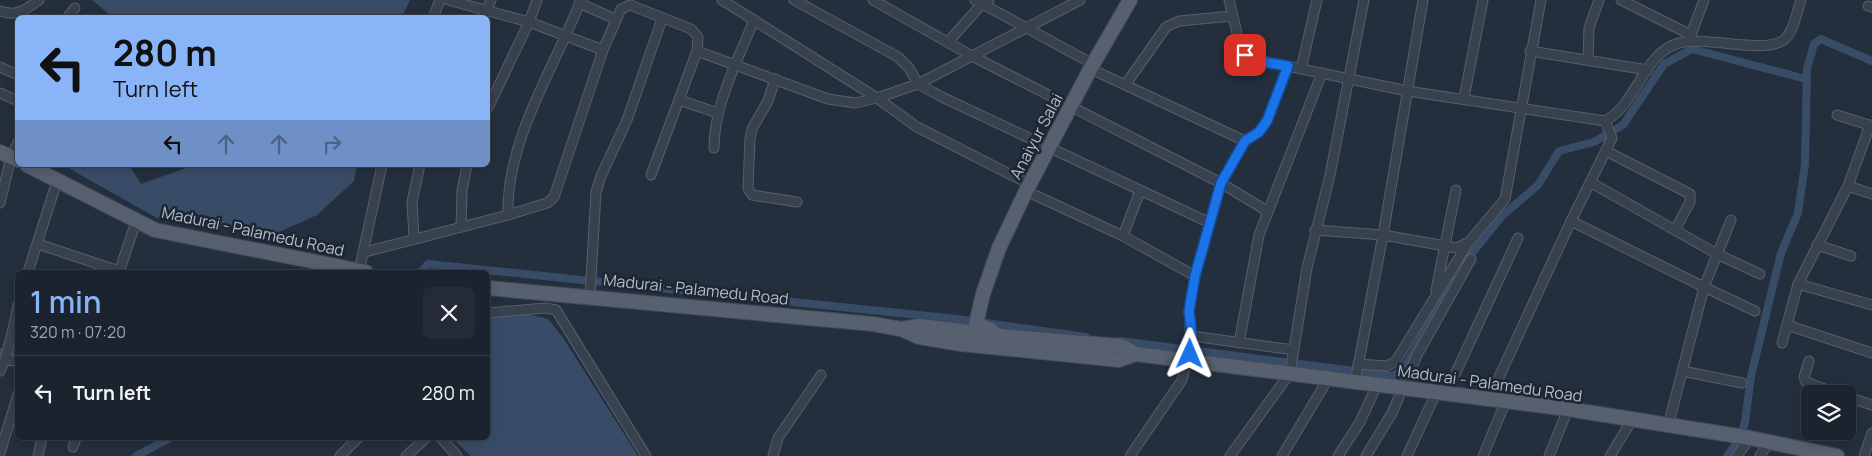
<!DOCTYPE html>
<meta charset="utf-8">
<style>
:root{--surface:#1b232e;--page:#242b36;--text:#f1f3f6;--muted:#a0a4aa;--line:#39404a;--accent:#8ab4f8}
body{margin:0;font-family:Manrope,sans-serif;background:var(--page);color:var(--text);height:100vh;display:flex;flex-direction:column;font-size:19px;white-space:nowrap}
*{box-sizing:border-box;margin:0}
p{font-size:16px;color:var(--muted)}
.icon{flex:none;width:28px;height:28px;fill:none;stroke:currentColor;stroke-width:2;stroke-linecap:round;stroke-linejoin:round}
.map{position:relative;flex:1;overflow:hidden}
.drawer{position:absolute;left:15px;top:270px;width:475px;height:170px;display:flex;flex-direction:column;background:var(--surface);border-radius:8px;box-shadow:0 2px 12px #0003,0 0 0 1px var(--line)}
.drawer>*{flex:none}
.guide{position:absolute;left:15px;top:15px;width:475px;height:152px;border-radius:8px;box-shadow:0 2px 12px #0003,0 0 0 1px var(--line);background:#8ab4f8;color:#111;overflow:hidden}
.fabs{position:absolute;left:1801px;top:385px;display:grid;gap:10px}
.fabs a{display:grid;place-items:center;width:55px;height:55px;border-radius:8px;background:var(--surface);box-shadow:0 2px 12px #0003,0 0 0 1px var(--line);font-size:25px}
.pin{position:absolute;display:grid;place-items:center;width:42px;height:42px;color:#fff;margin:-21px;border-radius:10px;box-shadow:0 2px 8px #0006}
.me{position:absolute;width:55px;margin:-28px;rotate:1deg;stroke-linejoin:round;filter:drop-shadow(0 0 4px #0008)}
.turn{display:flex;align-items:center;gap:18px;height:105px;padding:0 15px;font-size:22px}
.turn .icon{width:65px;height:65px;stroke-width:2.5}
.turn b{display:block;font-size:35px;line-height:42px}
.lanes{display:flex;align-items:center;height:48px;padding:0 15px;background:#0003;justify-content:center;gap:25px;direction:ltr}
.lanes .off{opacity:.35}
.round{display:grid;place-items:center;flex:none;width:52px;height:52px;border-radius:8px;background:var(--page)}
.overview{display:flex;align-items:center;justify-content:space-between;height:85px;padding:0 15px}
h1{font-size:30px;font-weight:600;line-height:38px;color:var(--accent)}
ul{padding:0;list-style:none}
li{display:flex;align-items:center;gap:15px;height:75px;padding:0 15px;border-top:1px solid var(--line)}
li div{flex:1}
li b{display:block;font-size:19px}
li em{font-style:normal}
.map>svg:first-child{display:block}
.water{fill:#394c67}
.lines{fill:none;stroke-linecap:round;stroke-linejoin:round}
.canal{stroke:#394c67;stroke-width:8}
.minor-casing{stroke:#565f6c;stroke-width:11}
.primary-casing{stroke:#414a57;stroke-width:16}
.minor{stroke:#38414e;stroke-width:9}
.primary{stroke:#56606e;stroke-width:14}
.route-casing{stroke:#114b97;stroke-width:12}
.route{stroke:#1a73e8;stroke-width:9}
.labels{text-anchor:middle;stroke-width:5;stroke-linejoin:round;paint-order:stroke}
.street-label{font-size:16px;fill:#b4bcc9;stroke:#1d2633}
</style>
<div class="map">
<svg width="1872" height="456" viewBox="0 0 1872 456">
<rect width="100%" height="100%" fill="#242f3e"/>
<g class="water">
<path d="M 92,0 L 410,0 L 402,17 L 114,18 Z"/>
<path d="M 71,165 L 129,165 L 141,184 L 194,165 L 357,165 L 354,181 L 317,215 L 277,233 L 157,218 L 70,169 Z"/>
<path d="M 515,311 L 548,319 L 562,336 L 638,456 L 471,456 L 452,438 L 488,438 L 488,313 Z"/>
</g>
<g class="lines">
<g class="canal">
<path d="M 1464,263 L 1502,216 L 1538,185 L 1559,151 L 1594,142 L 1623,125 L 1664,64 L 1692,49 L 1806,79"/>
<path d="M 421,272 L 428,264 L 957,319 L 1086,337"/>
<path d="M 1120,341 L 1393,376 L 1404,369 L 1454,280"/>
<path d="M 0,352 L 18,357"/>
<path d="M 136,456 L 170,438"/>
<path d="M 1727,456 L 1738,441 L 1745,423 L 1751,376 L 1781,253 L 1798,213 L 1805,164 L 1807,69 L 1814,44 L 1821,39 L 1872,61"/>
</g>
<g class="minor-casing">
<g id="minor">
<path d="M 448,0 L 529,22 L 603,50 L 621,9 L 630,5 L 691,29 L 698,37 L 697,51 L 828,99 L 855,103 L 877,98 L 917,127 L 1029,184"/>
<path d="M 722,0 L 877,98 L 918,84 L 1080,0"/>
<path d="M 794,0 L 898,57 L 909,68 L 918,84 L 944,98 L 1208,222"/>
<path d="M 873,0 L 972,56 L 1221,183 L 1267,211"/>
<path d="M 975,0 L 1093,64"/>
<path d="M 1229,0 L 1241,50 L 1249,58 L 1407,91 L 1605,121 L 1612,138 L 1571,221 L 1704,287 L 1668,426"/>
<path d="M 1621,0 L 1691,35"/>
<path d="M 579,3 L 615,19"/>
<path d="M 1868,6 L 1872,7"/>
<path d="M 0,11 C 16,17 26,10 39,0"/>
<path d="M 67,18 L 75,8"/>
<path d="M 433,18 L 440,0"/>
<path d="M 483,18 L 491,0"/>
<path d="M 1689,40 L 1704,0"/>
<path d="M 949,41 L 982,4 L 989,0"/>
<path d="M 1530,51 L 1648,70"/>
<path d="M 1588,60 L 1589,28 L 1599,0"/>
<path d="M 0,67 L 18,75"/>
<path d="M 1091,69 L 1245,141"/>
<path d="M 1301,69 L 1317,0"/>
<path d="M 775,79 L 768,101 L 752,129 L 750,139 L 748,188 L 752,195 L 797,202"/>
<path d="M 1126,84 L 1166,27 L 1179,21 L 1232,16"/>
<path d="M 0,93 L 18,101"/>
<path d="M 1464,98 L 1483,0"/>
<path d="M 679,100 L 718,113"/>
<path d="M 488,108 L 529,22 L 537,0"/>
<path d="M 1837,115 L 1872,126"/>
<path d="M 1605,121 C 1638,103 1642,56 1676,44 C 1704,34 1766,56 1785,39 C 1794,31 1797,11 1801,0"/>
<path d="M 714,148 C 714,104 738,60 754,20"/>
<path d="M 1606,151 L 1690,194 L 1690,202 L 1675,230"/>
<path d="M 651,175 L 697,51"/>
<path d="M 1590,182 L 1717,254 L 1760,274"/>
<path d="M 1848,186 L 1872,194"/>
<path d="M 1026,191 L 1123,236 L 1195,276"/>
<path d="M 0,203 L 11,157 L 18,142"/>
<path d="M 508,215 L 547,203 L 554,197 L 603,50"/>
<path d="M 1731,220 L 1704,287 L 1755,311"/>
<path d="M 461,227 L 462,191 L 467,165"/>
<path d="M 1315,230 L 1383,235 L 1457,248 L 1469,242 L 1505,199 L 1541,0"/>
<path d="M 1123,236 L 1140,191"/>
<path d="M 414,238 L 412,202 L 420,165"/>
<path d="M 38,244 L 122,272"/>
<path d="M 1817,245 L 1851,256"/>
<path d="M 365,252 L 508,215 C 506,140 554,69 581,0"/>
<path d="M 359,271 L 382,165"/>
<path d="M 28,272 L 57,181"/>
<path d="M 119,272 L 136,222"/>
<path d="M 1798,284 L 1872,305"/>
<path d="M 1436,290 L 1456,190"/>
<path d="M 590,296 L 596,192 L 601,176 L 627,120 L 662,19"/>
<path d="M 18,305 L 13,329 L 18,335"/>
<path d="M 488,313 L 545,308 L 556,310 L 646,456"/>
<path d="M 1787,325 L 1872,353"/>
<path d="M 1192,336 L 1294,350"/>
<path d="M 1239,343 L 1259,235 L 1322,73"/>
<path d="M 1782,343 L 1798,284 L 1848,186 L 1870,125"/>
<path d="M 5,360 L 13,329"/>
<path d="M 1809,361 L 1804,377 L 1806,382 L 1837,394"/>
<path d="M 1358,364 L 1387,366 L 1396,361 L 1468,243"/>
<path d="M 0,371 L 5,360 L 18,361"/>
<path d="M 1682,371 L 1742,383"/>
<path d="M 1355,382 L 1383,235 L 1423,0"/>
<path d="M 1446,394 L 1518,238"/>
<path d="M 1848,397 L 1872,405"/>
<path d="M 1488,401 L 1571,221"/>
<path d="M 441,438 L 457,456"/>
<path d="M 73,447 L 76,438"/>
<path d="M 0,453 L 18,394"/>
<path d="M 38,456 L 42,438"/>
<path d="M 340,456 L 358,438"/>
<path d="M 406,456 L 426,438"/>
<path d="M 773,456 L 778,438 L 821,375"/>
<path d="M 1130,456 L 1182,380 L 1191,342 L 1189,311 L 1195,276 L 1221,183 L 1245,141 L 1259,132 L 1267,121 L 1288,66"/>
<path d="M 1230,456 L 1290,373 L 1307,268 L 1330,175 L 1364,0"/>
<path d="M 1282,456 L 1328,379"/>
<path d="M 1338,456 L 1360,422 L 1377,385"/>
<path d="M 1366,456 L 1392,413 L 1417,355 L 1471,259"/>
<path d="M 1407,456 L 1436,393"/>
<path d="M 1483,456 L 1505,403"/>
<path d="M 1549,456 L 1568,409"/>
<path d="M 1610,456 L 1632,420"/>
<path d="M 1737,456 L 1750,438"/>
<path d="M 1760,456 L 1769,442"/>
<path d="M 1864,456 L 1872,433"/>
</g>
</g>
<g class="primary-casing">
<g id="primary">
<path d="M 0,152 L 18,160"/>
<path d="M 27,165 L 155,230 L 366,272"/>
<path d="M 488,288 L 873,324 L 901,329 L 919,337 L 961,344 L 1119,360 L 1136,354"/>
<path d="M 901,329 L 920,326 L 1010,337 L 1121,346 L 1136,354 L 1568,409 L 1750,438 L 1837,456"/>
<path d="M 991,330 L 976,324 L 983,294 L 999,248 L 1026,191 L 1093,64 L 1130,0"/>
</g>
</g>
<use href="#minor" class="minor"/>
<use href="#primary" class="primary"/>
</g>
<g class="lines">
<g class="route-casing">
<path id="route" d="M 1190,354 L 1192,336 L 1189,311 L 1195,276 L 1221,183 L 1245,141 L 1259,132 L 1267,121 L 1288,66 L 1257,61 L 1245,55"/>
</g>
<use href="#route" class="route"/>
</g>
<g class="labels">
<g class="street-label">
<text transform="translate(1036 136) rotate(-62)" y="6">Anaiyur Salai</text>
<text transform="translate(253 231) rotate(12)" y="6">Madurai - Palamedu Road</text>
<text transform="translate(696 289) rotate(6)" y="6">Madurai - Palamedu Road</text>
<text transform="translate(1490 383) rotate(8)" y="6">Madurai - Palamedu Road</text>
</g>
</g>
</svg>
<div class="fabs">
<a><svg class="icon" aria-label="layers" viewBox="0 0 24 24"><path d="M12 4l9 5-9 5-9-5zM3 14l9 5 9-5"/></svg></a>
</div>
<div class="pin" style="left:1245px;top:55px;background:#d93025"><svg class="icon" aria-label="arrive" viewBox="0 0 24 24"><path d="M6 21V4h12l-3 4 3 4H6"/></svg></div>
<svg class="me" style="left:1190px;top:354px" viewBox="-20 -20 40 40"><path d="M0-17L14 15 0 8-14 15z" fill="#1a73e8" stroke="#fff" stroke-width="4"/></svg>
<div class="guide">
<div class="turn"><svg class="icon" aria-label="left" viewBox="0 0 24 24"><path d="M17 20v-9H6M10 6l-5 5 5 5"/></svg><div><b>280 m</b>Turn left</div></div>
<div class="lanes"><svg class="icon" aria-label="left" viewBox="0 0 24 24"><path d="M17 20v-9H6M10 6l-5 5 5 5"/></svg><svg class="icon off" aria-label="ahead" viewBox="0 0 24 24"><path d="M12 20V5M6 11l6-6 6 6"/></svg><svg class="icon off" aria-label="ahead" viewBox="0 0 24 24"><path d="M12 20V5M6 11l6-6 6 6"/></svg><svg class="icon off" aria-label="right" viewBox="0 0 24 24"><path d="M7 20v-9h11M14 6l5 5-5 5"/></svg></div>
</div>
<section class="drawer">
<div class="overview"><div><h1>1 min</h1><p>320 m · 07:20</p></div><a class="round"><svg class="icon" aria-label="close" viewBox="0 0 24 24"><path d="M6 6l12 12M18 6L6 18"/></svg></a></div>
<ul>
<li><svg class="icon" aria-label="left" viewBox="0 0 24 24"><path d="M17 20v-9H6M10 6l-5 5 5 5"/></svg><div><b>Turn left</b></div><em>280 m</em></li>
</ul>
</section>
</div>
